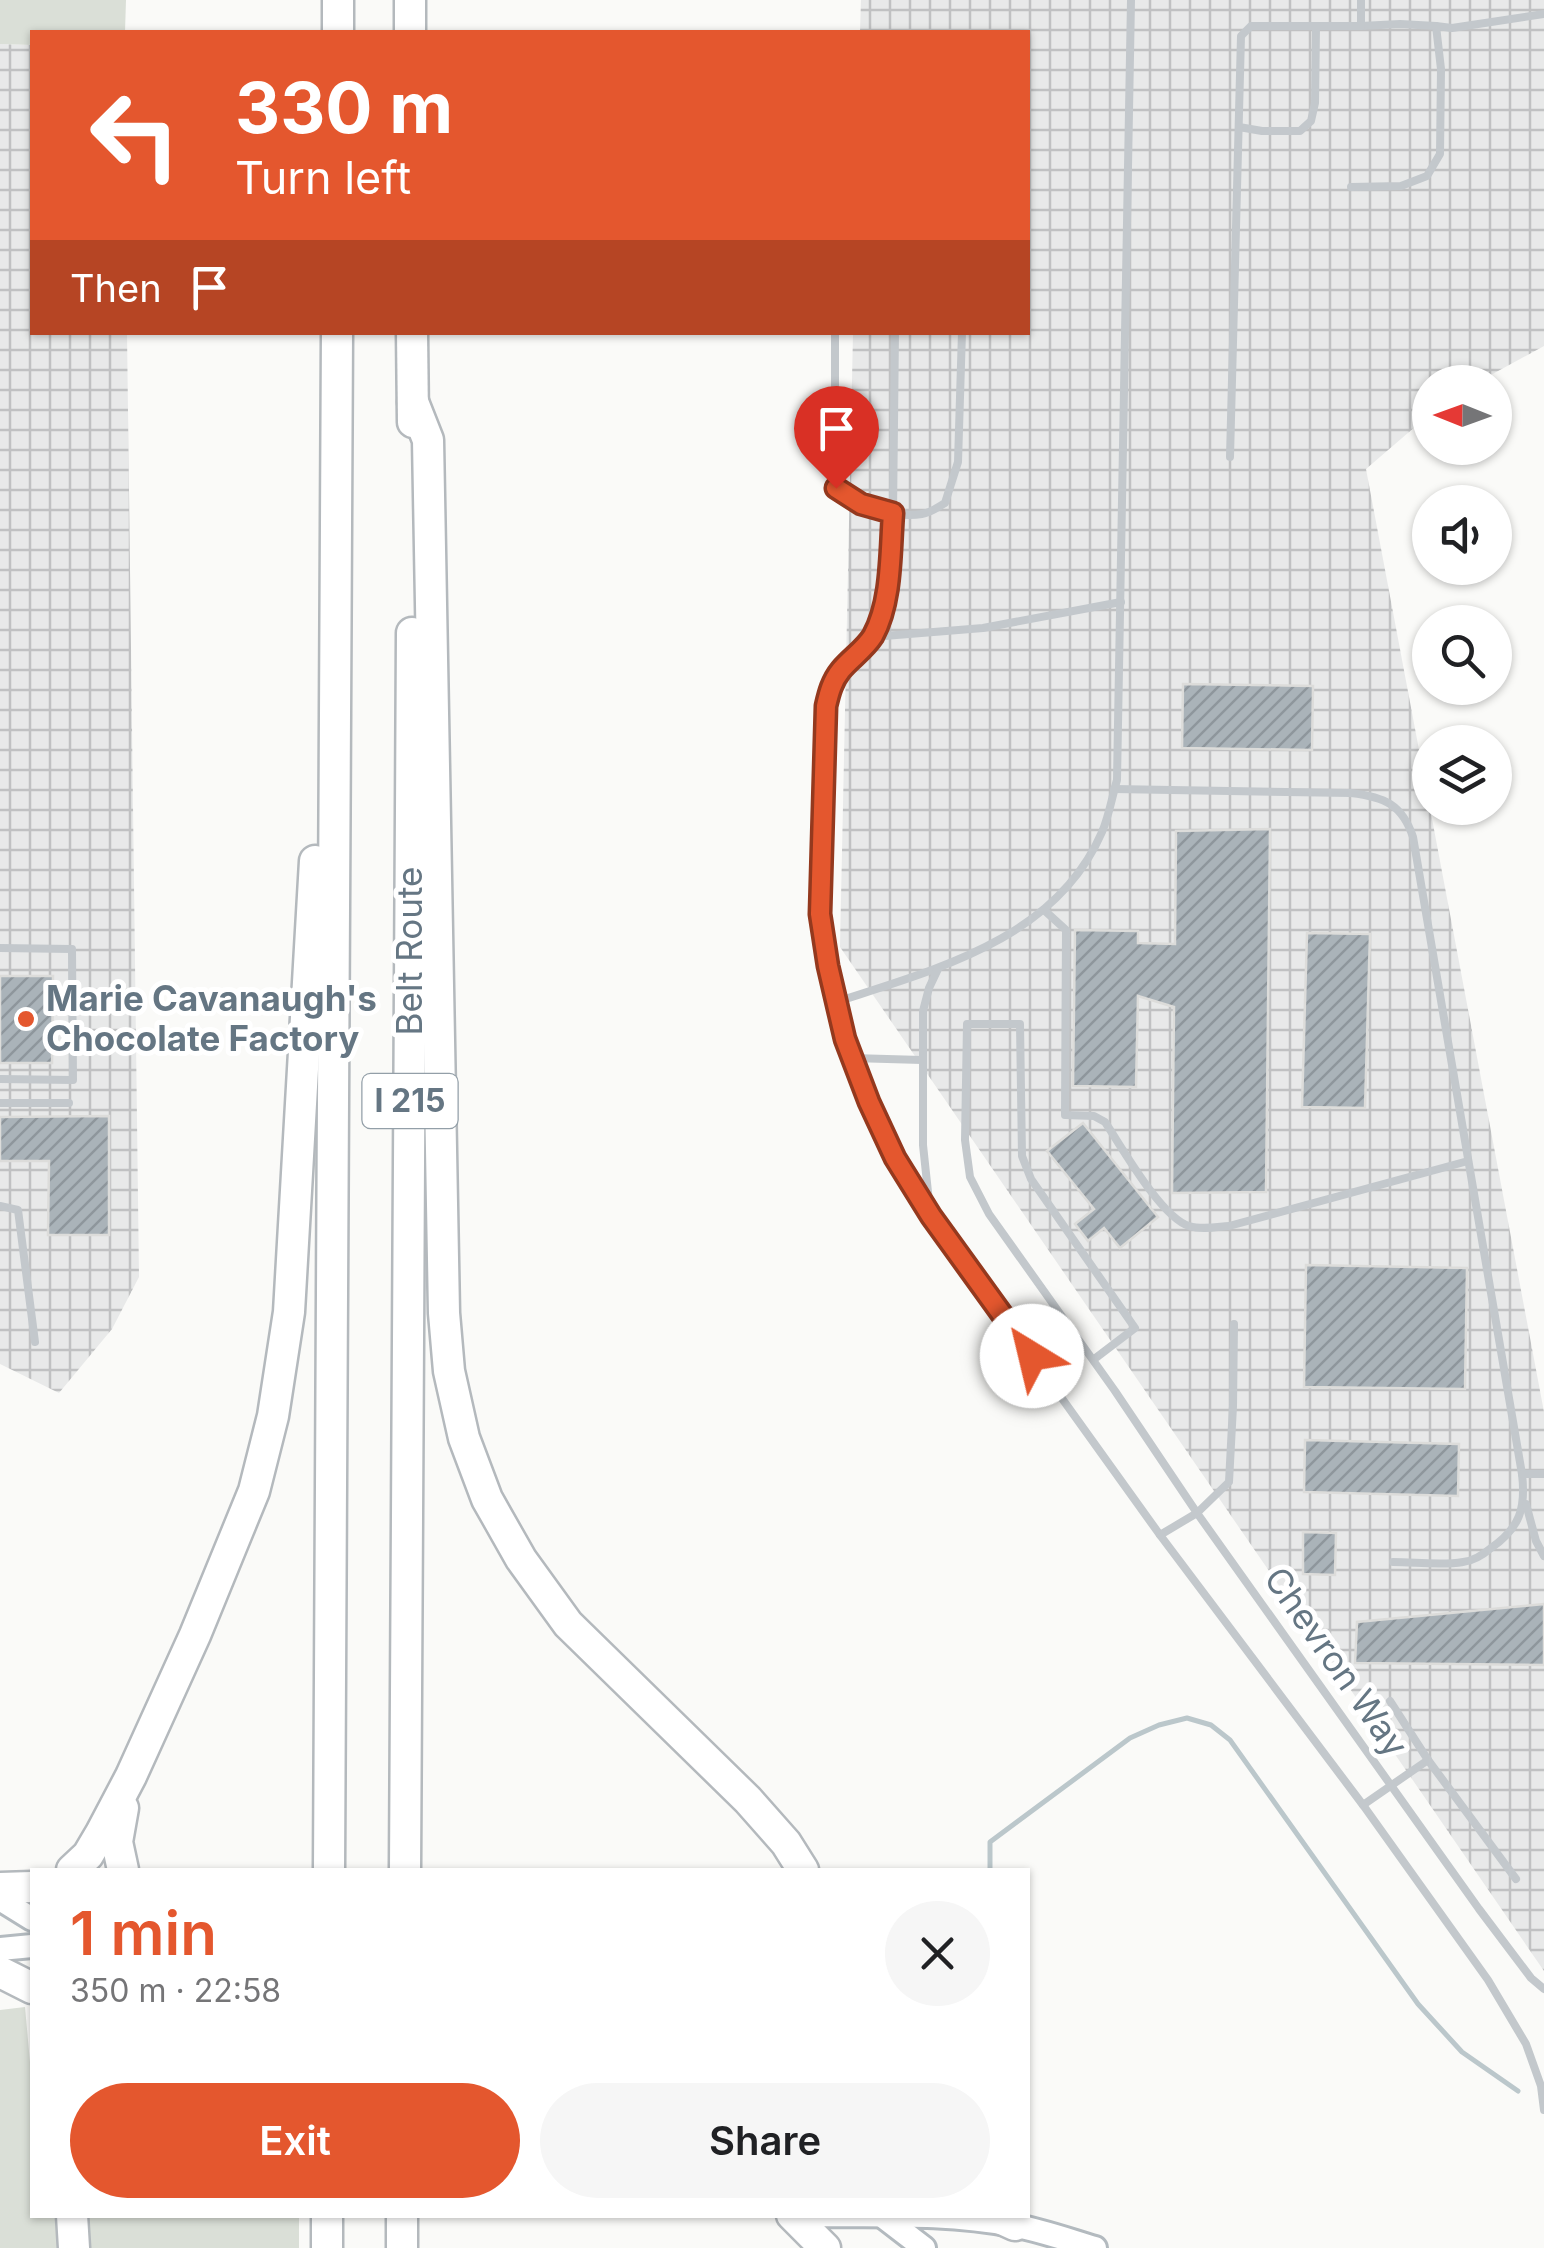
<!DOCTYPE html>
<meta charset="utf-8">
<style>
:root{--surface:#fff;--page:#f6f6f6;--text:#202124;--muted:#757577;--accent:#e4572e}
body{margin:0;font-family:Inter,sans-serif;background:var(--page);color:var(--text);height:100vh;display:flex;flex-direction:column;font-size:38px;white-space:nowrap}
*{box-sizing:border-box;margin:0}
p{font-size:32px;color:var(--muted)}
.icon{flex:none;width:55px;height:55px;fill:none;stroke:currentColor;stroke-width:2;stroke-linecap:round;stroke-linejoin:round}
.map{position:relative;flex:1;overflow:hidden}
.details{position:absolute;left:30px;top:1868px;width:1000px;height:350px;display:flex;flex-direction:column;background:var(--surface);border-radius:0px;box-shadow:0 2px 8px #0004}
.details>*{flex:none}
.banner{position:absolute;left:30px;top:30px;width:1000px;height:305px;border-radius:0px;box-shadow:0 2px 8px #0004;background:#e4572e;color:#fff;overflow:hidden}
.needle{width:65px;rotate:271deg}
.fabs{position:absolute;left:1412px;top:365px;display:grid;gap:20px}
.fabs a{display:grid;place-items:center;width:100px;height:100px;border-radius:50%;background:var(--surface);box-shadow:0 2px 8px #0004;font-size:50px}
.pin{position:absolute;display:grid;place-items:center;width:85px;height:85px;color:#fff;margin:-102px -42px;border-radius:50% 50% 50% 0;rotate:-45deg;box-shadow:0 0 10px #0007}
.pin .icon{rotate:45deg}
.me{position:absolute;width:110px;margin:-55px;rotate:324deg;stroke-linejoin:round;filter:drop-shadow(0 0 8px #0008)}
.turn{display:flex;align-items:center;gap:35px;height:210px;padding:0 40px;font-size:45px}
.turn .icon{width:130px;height:130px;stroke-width:2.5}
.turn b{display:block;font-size:70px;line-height:85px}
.then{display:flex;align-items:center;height:95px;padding:0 40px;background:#0003;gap:20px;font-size:38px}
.round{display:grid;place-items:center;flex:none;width:105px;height:105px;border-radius:52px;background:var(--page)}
.overview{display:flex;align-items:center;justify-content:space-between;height:170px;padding:0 40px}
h1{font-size:60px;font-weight:600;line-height:75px;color:var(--accent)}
.action{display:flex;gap:20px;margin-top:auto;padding:20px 40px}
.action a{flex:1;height:115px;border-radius:60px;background:var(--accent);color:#fff;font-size:40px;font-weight:600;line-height:115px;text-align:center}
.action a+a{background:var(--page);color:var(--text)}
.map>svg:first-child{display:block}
.industrial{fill:url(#industrial-grid)}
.green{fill:#dadfd7}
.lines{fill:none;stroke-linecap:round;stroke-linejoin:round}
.stream{stroke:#bbc7cb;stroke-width:5}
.building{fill:url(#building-hatch);stroke:#dcdcda;stroke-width:2.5}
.secondary-casing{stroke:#b3babf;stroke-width:28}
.motorway-casing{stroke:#b4b9bd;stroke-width:35}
.service{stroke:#c3c8cc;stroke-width:8}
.secondary{stroke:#fff;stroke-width:22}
.motorway{stroke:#fff;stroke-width:30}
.route-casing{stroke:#94391e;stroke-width:25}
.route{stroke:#e4572e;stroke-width:18}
.poi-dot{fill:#e4572e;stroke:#fff;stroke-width:4}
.labels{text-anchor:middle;stroke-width:10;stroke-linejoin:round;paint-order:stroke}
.shield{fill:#fff;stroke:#939fa8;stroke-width:2.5}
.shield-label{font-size:32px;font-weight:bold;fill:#657683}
.street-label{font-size:35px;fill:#657683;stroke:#fff}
.poi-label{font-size:35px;font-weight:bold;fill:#657683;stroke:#fff;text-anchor:start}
</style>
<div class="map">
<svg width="1544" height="2248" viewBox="0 0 1544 2248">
<defs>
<pattern id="industrial-grid" width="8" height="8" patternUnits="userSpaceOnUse" patternTransform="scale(2.5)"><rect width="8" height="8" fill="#e8e9e9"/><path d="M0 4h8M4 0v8" fill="none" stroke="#c0c1c2"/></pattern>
<pattern id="building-hatch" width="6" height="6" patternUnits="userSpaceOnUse" patternTransform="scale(2.5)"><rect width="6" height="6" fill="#aab3b9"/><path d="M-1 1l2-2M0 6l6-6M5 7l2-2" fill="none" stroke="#8e969c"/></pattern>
</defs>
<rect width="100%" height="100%" fill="#fafaf8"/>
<g class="industrial">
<path d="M 861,0 L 1544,0 L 1544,346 L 1478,382 L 1430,382 L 1430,414 L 1366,469 L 1544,1412 L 1544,1971 L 840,947 L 853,333 L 1028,332 L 1028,32 L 860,32 Z"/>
<path d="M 0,44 L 32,45 L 32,332 L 127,333 L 139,1277 L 112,1329 L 59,1393 L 0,1364 Z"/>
</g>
<g class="green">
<path d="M 0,0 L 126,0 L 125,32 L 32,32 L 32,45 L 0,44 Z"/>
<path d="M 25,2007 L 32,2084 L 32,2215 L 299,2215 L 299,2248 L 0,2248 L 0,2010 Z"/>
</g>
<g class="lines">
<path class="stream" d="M 990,1870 L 990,1842 L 1130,1738 L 1159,1725 L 1187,1718 L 1211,1725 L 1230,1740 L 1418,2004 L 1462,2052 L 1518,2091"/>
</g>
<g class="building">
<path d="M 1183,684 L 1313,686 L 1312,750 L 1182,748 Z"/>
<path d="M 1270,829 L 1266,1192 L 1172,1193 L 1174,1007 L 1138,996 L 1136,1087 L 1073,1086 L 1075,930 L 1138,931 L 1138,943 L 1175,944 L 1176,831 Z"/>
<path d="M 1307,933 L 1370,934 L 1365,1108 L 1302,1107 Z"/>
<path d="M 0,976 L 53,976 L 52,1063 L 0,1063 Z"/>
<path d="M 109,1116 L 109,1235 L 48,1235 L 49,1161 L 0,1161 L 0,1117 Z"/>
<path d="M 1083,1123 L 1158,1217 L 1120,1248 L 1104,1228 L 1088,1241 L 1075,1224 L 1094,1209 L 1047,1151 Z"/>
<path d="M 1306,1265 L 1467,1268 L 1465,1389 L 1304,1387 Z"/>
<path d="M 1305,1440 L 1459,1444 L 1458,1496 L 1304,1492 Z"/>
<path d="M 1303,1532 L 1336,1533 L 1335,1575 L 1303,1574 Z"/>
<path d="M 1544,1604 L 1544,1665 L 1355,1663 L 1357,1622 Z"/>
</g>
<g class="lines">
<g class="secondary-casing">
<g id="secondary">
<path d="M 0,1899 L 32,1919"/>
<path d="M 0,1949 L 32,1946"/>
<path d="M 809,2215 C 877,2216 945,2212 1012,2225 C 1040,2230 1068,2240 1095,2248"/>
<path d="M 881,2215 L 924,2248"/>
</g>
</g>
<g class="motorway-casing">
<g id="motorway">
<path d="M 410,0 L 410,32"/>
<path d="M 338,32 L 338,0"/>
<path d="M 412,332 L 413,422"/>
<path d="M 413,402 L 428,440 L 444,1313 L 449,1371 L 464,1438 L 487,1499 L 521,1559 L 568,1624 L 748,1800 L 786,1843 L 803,1870"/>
<path d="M 72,1870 L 88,1855 L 101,1833 L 131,1776 L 195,1635 L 254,1491 L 273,1416 L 289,1312 L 315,861"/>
<path d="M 123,1870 L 117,1842 L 123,1808"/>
<path d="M 329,1870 L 337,332"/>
<path d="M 405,1870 L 412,633"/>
<path d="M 0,1888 L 32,1887"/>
<path d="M 0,1972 L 32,1988"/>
<path d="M 72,2215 L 74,2248"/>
<path d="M 792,2215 L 825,2248"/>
<path d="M 993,2215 L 1015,2225"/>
<path d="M 327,2248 L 327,2215"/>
<path d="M 402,2248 L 402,2215"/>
</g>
</g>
<g class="service">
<path d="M 1436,26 L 1452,28 L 1544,14"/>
<path d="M 1239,127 L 1262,131 L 1300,131 L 1311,121 L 1315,103 L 1316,27"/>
<path d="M 1351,187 L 1401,186 L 1427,176 L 1440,154 L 1441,69 L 1436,26 L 1400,24 L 1361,26 L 1361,0"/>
<path d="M 835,332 L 835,488 C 861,504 891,519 922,514 C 930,513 938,507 945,503 L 958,462 L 962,332"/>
<path d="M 895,332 L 893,513 L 884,610 L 872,637 L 859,655 L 841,669 L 831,686 L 826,706 L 820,914 L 827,966 L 845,1039 L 869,1102 L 895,1157 L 931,1216 L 1160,1535 L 1363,1805 L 1488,1980 L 1526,2044 L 1541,2086 L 1544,2110"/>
<path d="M 1230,457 L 1241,36 L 1251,26 L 1361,26"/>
<path d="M 872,637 L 983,628 L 1121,602"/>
<path d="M 1114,789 L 1351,793 C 1384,797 1402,804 1413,837 L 1522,1474 C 1526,1508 1520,1528 1491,1548 C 1484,1554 1473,1561 1463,1562 C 1441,1566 1415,1562 1393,1562"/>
<path d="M 1044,910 L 1066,930 L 1065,1115 L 1094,1116 L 1105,1122 C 1123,1149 1161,1217 1189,1226 C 1202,1230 1216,1227 1229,1226 L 1468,1161"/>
<path d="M 0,948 L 72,949 L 73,1080 L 0,1079"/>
<path d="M 836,1002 C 937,969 1056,939 1102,832 C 1109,816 1112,797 1117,780 L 1131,0"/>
<path d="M 852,1058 L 922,1060"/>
<path d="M 0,1103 L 69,1103"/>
<path d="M 0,1206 L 18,1210 L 35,1342"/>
<path d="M 930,1211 L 923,1145 L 923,1011 L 929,988 L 938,969"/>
<path d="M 1093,1360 L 1135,1328 L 1031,1179 L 1022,1156 L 1020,1024 L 967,1024 L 965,1140 L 970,1177 L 989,1214 L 1115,1391 L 1197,1513 L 1479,1909 L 1531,1978 L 1544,1989"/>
<path d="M 1522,1474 L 1544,1474"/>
<path d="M 1526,1504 L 1536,1541 L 1544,1556"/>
<path d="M 1160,1535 L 1197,1513 L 1229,1482 L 1233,1406 L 1234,1324"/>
<path d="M 1428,1760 L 1516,1879"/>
<path d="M 1363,1805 L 1428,1760 L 1390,1701"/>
</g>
<use href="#secondary" class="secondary"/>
<use href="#motorway" class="motorway"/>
</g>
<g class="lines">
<g class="route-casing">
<path id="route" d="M 836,488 L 861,504 L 893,513 C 890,553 892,601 873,636 C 864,650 851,658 841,670 C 832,681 829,693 826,706 L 820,914 L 828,966 L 845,1039 L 869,1102 L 895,1158 L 931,1216 L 1032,1356"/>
</g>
<use href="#route" class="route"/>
</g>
<circle class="poi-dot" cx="26" cy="1019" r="10"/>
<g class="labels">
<rect class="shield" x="362.5" y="1074" width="95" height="54" rx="8"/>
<g class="shield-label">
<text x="410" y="1112">I 215</text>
</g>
<g class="street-label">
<text transform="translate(410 951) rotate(-90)" y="12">Belt Route</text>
<text transform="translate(1336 1662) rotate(55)" y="12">Chevron Way</text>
</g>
<g class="poi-label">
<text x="46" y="1011">Marie Cavanaugh's<tspan x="46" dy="40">Chocolate Factory</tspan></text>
</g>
</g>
</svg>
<div class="fabs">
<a><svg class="needle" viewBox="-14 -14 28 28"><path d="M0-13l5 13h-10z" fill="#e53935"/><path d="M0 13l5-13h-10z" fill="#757577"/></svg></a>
<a><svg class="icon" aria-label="sound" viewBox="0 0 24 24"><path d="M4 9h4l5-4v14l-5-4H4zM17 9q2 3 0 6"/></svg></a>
<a><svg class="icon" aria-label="search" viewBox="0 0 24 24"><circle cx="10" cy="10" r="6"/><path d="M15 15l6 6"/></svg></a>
<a><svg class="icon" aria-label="layers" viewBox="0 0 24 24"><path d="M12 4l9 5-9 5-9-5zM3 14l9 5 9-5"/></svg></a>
</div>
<div class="pin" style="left:836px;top:488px;background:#d93025"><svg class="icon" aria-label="arrive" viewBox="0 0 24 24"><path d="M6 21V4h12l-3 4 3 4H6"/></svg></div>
<svg class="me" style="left:1032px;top:1356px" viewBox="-20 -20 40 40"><circle r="19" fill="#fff"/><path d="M0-13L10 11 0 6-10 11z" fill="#e4572e"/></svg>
<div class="banner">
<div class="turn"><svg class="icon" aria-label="left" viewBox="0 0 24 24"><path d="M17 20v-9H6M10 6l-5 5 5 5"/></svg><div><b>330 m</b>Turn left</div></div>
<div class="then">Then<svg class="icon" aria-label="arrive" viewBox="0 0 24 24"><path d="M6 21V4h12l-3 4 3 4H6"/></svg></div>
</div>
<section class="details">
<div class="overview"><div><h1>1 min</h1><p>350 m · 22:58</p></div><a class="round"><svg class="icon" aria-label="close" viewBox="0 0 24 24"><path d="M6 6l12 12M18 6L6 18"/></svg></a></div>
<div class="action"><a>Exit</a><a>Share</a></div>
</section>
</div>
